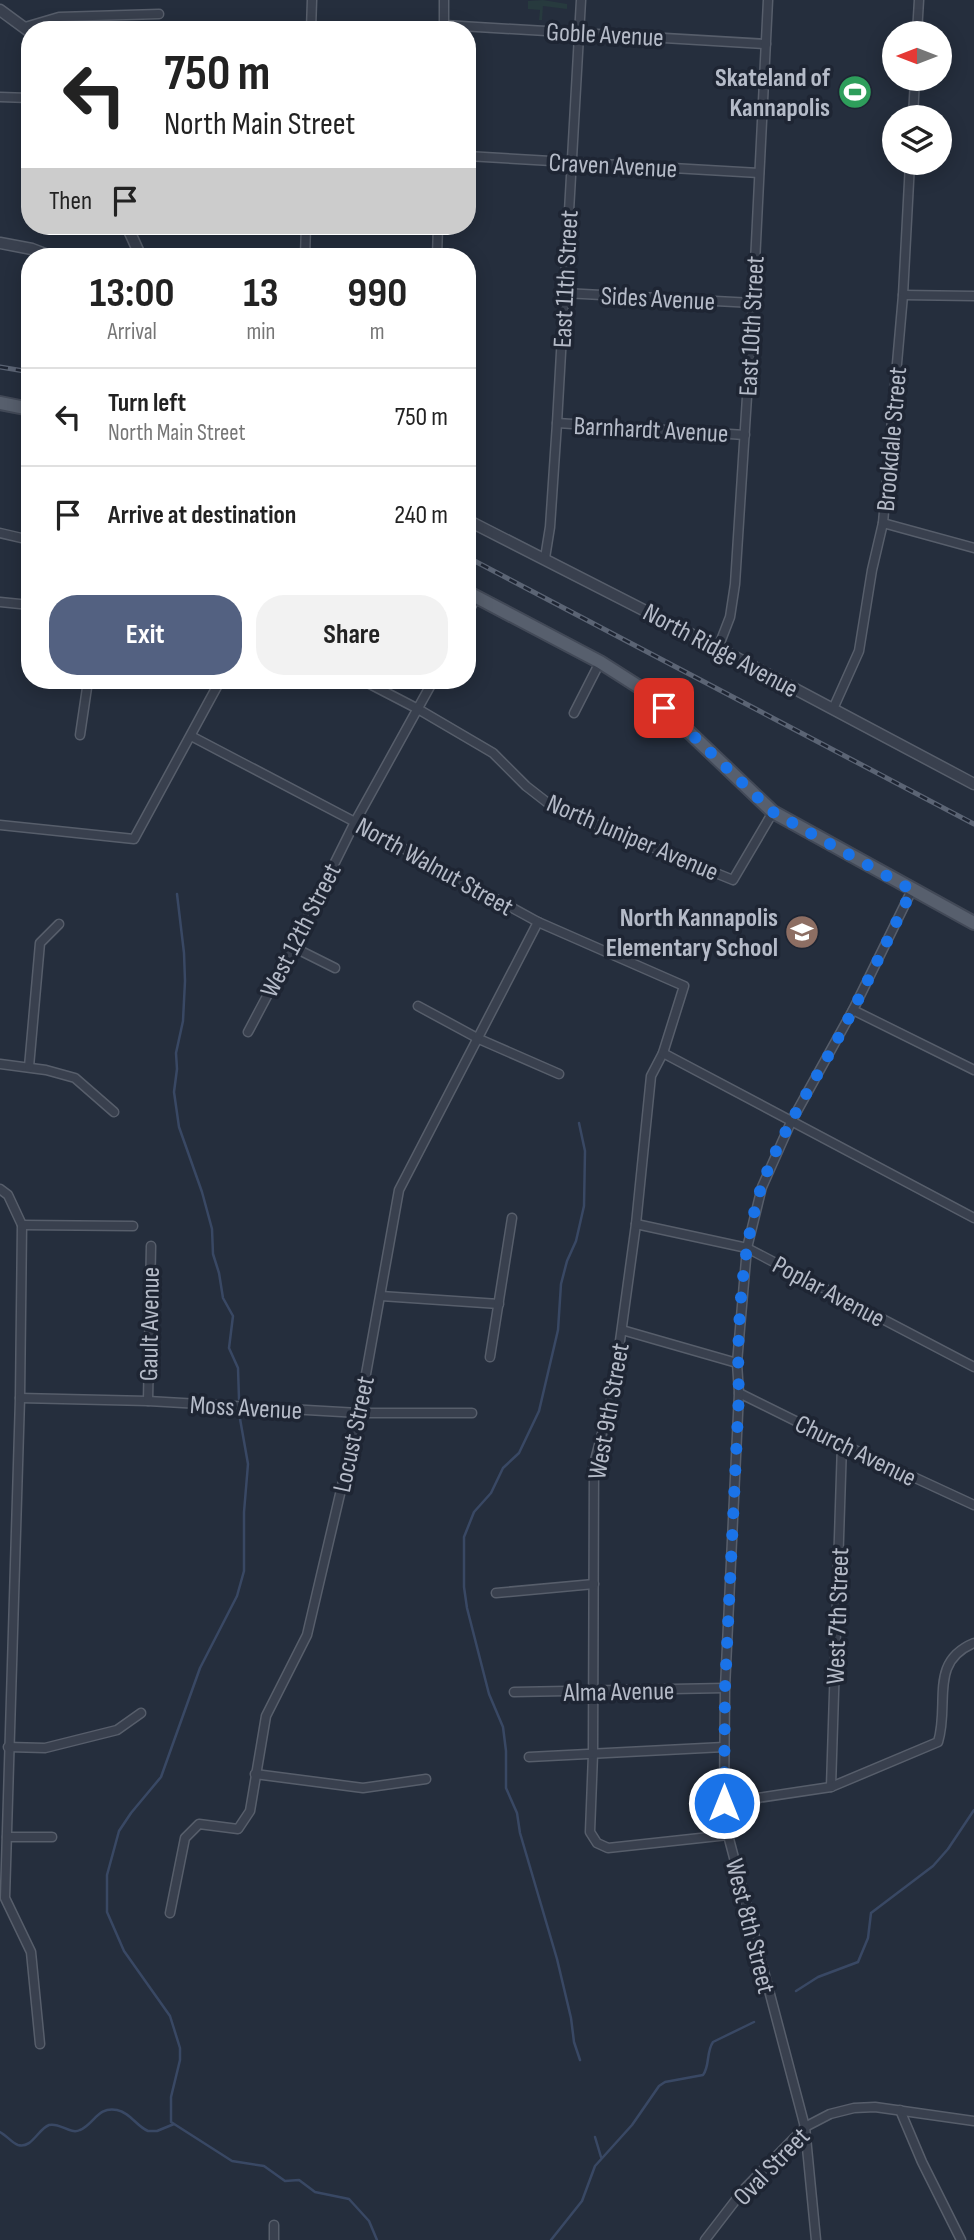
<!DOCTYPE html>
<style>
:root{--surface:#fff;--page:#f2f2f2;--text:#222;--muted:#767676;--line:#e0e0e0;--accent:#536181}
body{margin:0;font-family:"Sofia Sans Condensed",sans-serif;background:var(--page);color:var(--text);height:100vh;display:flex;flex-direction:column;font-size:26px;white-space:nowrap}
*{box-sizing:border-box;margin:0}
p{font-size:23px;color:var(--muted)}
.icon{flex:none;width:38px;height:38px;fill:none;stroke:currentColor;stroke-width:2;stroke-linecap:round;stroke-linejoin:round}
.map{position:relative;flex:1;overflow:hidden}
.side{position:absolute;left:21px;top:248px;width:455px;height:441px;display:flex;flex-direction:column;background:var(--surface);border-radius:28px;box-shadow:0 4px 18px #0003}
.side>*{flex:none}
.guide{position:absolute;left:21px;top:21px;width:455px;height:214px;border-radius:28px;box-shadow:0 4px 18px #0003;background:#fff;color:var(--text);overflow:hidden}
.needle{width:46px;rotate:270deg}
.buttons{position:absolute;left:882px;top:21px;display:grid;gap:14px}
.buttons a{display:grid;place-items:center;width:70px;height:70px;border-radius:50%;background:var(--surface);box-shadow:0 4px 18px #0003;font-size:35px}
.pin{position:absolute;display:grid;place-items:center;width:60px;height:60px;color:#fff;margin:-30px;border-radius:14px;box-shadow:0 4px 10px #0006}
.me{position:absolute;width:77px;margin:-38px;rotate:0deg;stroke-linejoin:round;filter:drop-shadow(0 0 5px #0008)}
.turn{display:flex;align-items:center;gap:24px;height:147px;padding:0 28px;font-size:32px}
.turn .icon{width:91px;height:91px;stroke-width:2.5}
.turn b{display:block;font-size:49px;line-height:60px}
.then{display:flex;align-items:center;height:66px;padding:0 28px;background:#0003;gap:14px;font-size:26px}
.eta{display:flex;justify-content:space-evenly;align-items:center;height:119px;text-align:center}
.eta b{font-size:42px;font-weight:700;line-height:49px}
.action{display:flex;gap:14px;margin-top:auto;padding:14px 28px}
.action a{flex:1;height:80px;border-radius:28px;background:var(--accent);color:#fff;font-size:28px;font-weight:700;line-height:80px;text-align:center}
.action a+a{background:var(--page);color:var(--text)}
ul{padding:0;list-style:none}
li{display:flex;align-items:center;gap:21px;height:98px;padding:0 28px;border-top:2px solid var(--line)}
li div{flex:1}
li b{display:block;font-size:26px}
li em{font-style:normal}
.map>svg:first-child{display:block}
.grass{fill:#273a3e}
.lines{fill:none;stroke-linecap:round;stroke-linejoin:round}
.stream{stroke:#394864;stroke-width:2.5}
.minor-casing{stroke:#575e6b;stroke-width:11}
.tertiary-casing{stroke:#575e6b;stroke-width:13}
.primary-casing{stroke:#424957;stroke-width:16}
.minor{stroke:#39404e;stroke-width:8}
.tertiary{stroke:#39404e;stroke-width:10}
.primary{stroke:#575f6d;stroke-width:12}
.rail-casing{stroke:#5b6474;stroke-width:5}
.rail{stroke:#1e2533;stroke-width:2.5;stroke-dasharray:8;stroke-linecap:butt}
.route{stroke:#1a73e8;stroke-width:12;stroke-dasharray:0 21.6}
.labels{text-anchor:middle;stroke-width:7;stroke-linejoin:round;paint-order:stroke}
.street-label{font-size:26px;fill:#b5bbc8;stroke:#1e2533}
.poi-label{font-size:26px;font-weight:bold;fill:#b5bbc8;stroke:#1e2533;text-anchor:end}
</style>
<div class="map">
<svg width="974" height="2240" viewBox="0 0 974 2240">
<rect width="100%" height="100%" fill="#252e3d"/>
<path class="grass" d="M 543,0 L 567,4 L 567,9 L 543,6 L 542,20 L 539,20 L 540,10 L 528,9 L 528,1 Z"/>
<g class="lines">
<g class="stream">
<path d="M 177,894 L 184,953 L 185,981 L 183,1021 L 176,1053 L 177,1069 L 174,1092 L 179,1127 L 202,1192 L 212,1229 L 213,1254 L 219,1273 L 223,1298 L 233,1316 L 229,1348 L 238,1368 L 239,1399"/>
<path d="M 579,1123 L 585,1151 L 584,1206 L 576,1241 L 567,1261 L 561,1284 L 558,1330 L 539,1411 L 519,1453 L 503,1468 L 491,1493 L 474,1512 L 464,1537 L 464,1587 L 467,1608 L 489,1694 L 503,1727 L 506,1751 L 506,1788 L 517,1813 L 520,1833 L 557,1959 L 571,2018 L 574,2042 L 580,2060"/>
<path d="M 239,1413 L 248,1464 L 244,1512 L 244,1571 L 237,1596 L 200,1668 L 161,1777 L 131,1813 L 119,1831 L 107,1875 L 107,1912 L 124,1951 L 170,2016 L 180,2048 L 180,2060 L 171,2097 L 171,2122 L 232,2161 L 264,2166 L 285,2181 L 299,2180 L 315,2192 L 349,2199 L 369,2221 L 377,2240"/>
<path d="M 796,1991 L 818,1977 L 858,1962 L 868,1938 L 871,1913 L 933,1866 L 948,1849 L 974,1810"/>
<path d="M 0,2132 C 6,2135 12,2143 18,2145 C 32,2149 38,2129 49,2125 C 60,2122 70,2135 80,2130 C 94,2124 98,2106 117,2110 C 131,2113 136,2126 148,2131 L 157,2131 L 174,2124"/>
<path d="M 595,2137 L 601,2157"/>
<path d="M 551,2240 L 582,2201 L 595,2166 L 632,2125 L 659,2086 L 665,2082 L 703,2075 C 710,2066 706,2052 713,2042 L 754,2022"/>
</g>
<g class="minor-casing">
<g id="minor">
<path d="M 444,25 L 766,44"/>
<path d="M 25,27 L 59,17 L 159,14"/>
<path d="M 311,30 L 312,0"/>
<path d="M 444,30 L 444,0"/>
<path d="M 917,33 L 919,0"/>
<path d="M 0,97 L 30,98"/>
<path d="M 913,117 L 915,79"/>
<path d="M 467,156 L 759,173"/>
<path d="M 305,257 L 306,226"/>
<path d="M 437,257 L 438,226"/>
<path d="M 564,293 L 753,303"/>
<path d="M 903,295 L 974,296"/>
<path d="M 557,423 L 745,435"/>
<path d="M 883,523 L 974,548"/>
<path d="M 0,533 L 30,540"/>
<path d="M 545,558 L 550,527 L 557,423 L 581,0"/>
<path d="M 0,602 L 30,605"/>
<path d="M 467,614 L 477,596"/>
<path d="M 718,648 L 730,617 L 735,584 L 753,303 L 768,0"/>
<path d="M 364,681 L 418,709 L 493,753 L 526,786 L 553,807 L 733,880 L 773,812"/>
<path d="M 833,709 L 859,651 L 872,570 L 883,523 L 903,295 L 910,163"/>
<path d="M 574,713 L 600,662"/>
<path d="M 80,735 L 88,681"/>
<path d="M 191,736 L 355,822 L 538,922 L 684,986 L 663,1053 L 651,1076 L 636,1224 L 613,1392 L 594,1464 L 593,1754 L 590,1832 L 597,1843 L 608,1848 L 728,1835"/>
<path d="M 0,825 L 134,839 L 220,681"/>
<path d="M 293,947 L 335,968"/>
<path d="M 418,1006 L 479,1039 L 559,1074"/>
<path d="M 853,1010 L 974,1070"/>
<path d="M 248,1032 L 293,947 L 355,822 L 433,681"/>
<path d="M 663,1053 L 974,1218"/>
<path d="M 0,1064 L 46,1070 L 75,1078 L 114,1112"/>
<path d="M 29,1067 L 40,943 L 59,924"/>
<path d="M 0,1189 L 8,1195 L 22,1225 L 20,1398 L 5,1898 L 31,1952 L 40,2044"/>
<path d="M 636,1224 L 747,1248 L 974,1367"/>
<path d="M 22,1225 L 133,1226"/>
<path d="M 381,1296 L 499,1304"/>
<path d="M 622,1330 L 737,1363"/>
<path d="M 490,1357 L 512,1218"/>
<path d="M 739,1393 L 842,1444 L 974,1505"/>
<path d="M 20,1398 L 148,1401 L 359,1413 L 472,1413"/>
<path d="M 148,1401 L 151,1246"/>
<path d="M 496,1593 L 594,1584"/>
<path d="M 514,1692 L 725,1688"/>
<path d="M 8,1747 L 45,1748 L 117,1730 L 141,1713"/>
<path d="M 529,1757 L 724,1747"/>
<path d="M 255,1774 L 363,1788 L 426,1779"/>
<path d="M 831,1787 L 842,1444"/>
<path d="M 724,1803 L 831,1787 L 938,1742 C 950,1704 928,1662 974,1643"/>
<path d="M 7,1837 L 52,1837"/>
<path d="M 170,1913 L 185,1838 L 199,1824 L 238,1829 L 250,1811 L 266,1716 L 307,1635 L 359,1413 L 399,1190 L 538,922"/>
<path d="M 900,2110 L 922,2162 L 961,2240"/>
<path d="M 274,2225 L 274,2240"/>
<path d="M 705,2240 L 745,2188 L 805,2127 L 830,2114 L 854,2108 L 875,2107 L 974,2121"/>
<path d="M 816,2240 L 805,2127 L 728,1835 L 724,1803 L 725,1688 L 739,1393 L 737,1363 L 747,1248 L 762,1187 L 791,1122 L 853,1010 L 912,890"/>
</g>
</g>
<g class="tertiary-casing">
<g id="tertiary">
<path d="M 0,10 L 30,32"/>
<path d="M 127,226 L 141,257"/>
<path d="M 0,243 L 32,249 L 53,257"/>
<path d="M 467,520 L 718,648 L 974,784"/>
</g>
</g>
<g class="primary-casing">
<g id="primary">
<path d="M 0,403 L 30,409"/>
<path d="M 467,592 L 600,662 L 647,692 L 773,812 L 974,923"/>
</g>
</g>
<use href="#minor" class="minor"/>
<use href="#tertiary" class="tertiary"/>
<use href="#primary" class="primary"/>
<g class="rail-casing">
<g id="rail">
<path d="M 0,367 L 30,372"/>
<path d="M 467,557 L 974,824"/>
</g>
</g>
<use href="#rail" class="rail"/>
</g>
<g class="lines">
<path class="route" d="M 664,708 L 773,812 L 912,890 C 887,941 863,992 836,1042 C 811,1087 777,1140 761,1188 C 742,1247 736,1331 739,1393 L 725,1688 L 724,1803"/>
</g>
<defs>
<g id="stadium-disc" transform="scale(1.75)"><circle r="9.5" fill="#2e9e5b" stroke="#1e2533"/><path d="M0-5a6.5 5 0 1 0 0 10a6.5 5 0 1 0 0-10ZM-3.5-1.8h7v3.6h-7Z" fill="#fff"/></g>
<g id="school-disc" transform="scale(1.75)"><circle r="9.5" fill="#8d6e63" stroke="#1e2533"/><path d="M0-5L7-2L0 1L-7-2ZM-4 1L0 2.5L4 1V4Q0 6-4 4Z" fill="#fff"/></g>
</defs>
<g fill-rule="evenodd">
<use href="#stadium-disc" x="855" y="92"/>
<use href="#school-disc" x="802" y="932"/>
</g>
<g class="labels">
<g class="street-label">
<text transform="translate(605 34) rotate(3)" y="9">Goble Avenue</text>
<text transform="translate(613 165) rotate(3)" y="9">Craven Avenue</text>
<text transform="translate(565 279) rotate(-87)" y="9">East 11th Street</text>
<text transform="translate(658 298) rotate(3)" y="9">Sides Avenue</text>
<text transform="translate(751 326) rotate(-87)" y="9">East 10th Street</text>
<text transform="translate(651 429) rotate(3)" y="9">Barnhardt Avenue</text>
<text transform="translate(891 439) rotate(-85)" y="9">Brookdale Street</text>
<text transform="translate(721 650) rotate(28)" y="9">North Ridge Avenue</text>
<text transform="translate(633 837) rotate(23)" y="9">North Juniper Avenue</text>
<text transform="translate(435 866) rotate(29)" y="9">North Walnut Street</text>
<text transform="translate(300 930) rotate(-63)" y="9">West 12th Street</text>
<text transform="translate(829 1291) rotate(28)" y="9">Poplar Avenue</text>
<text transform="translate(149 1324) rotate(-89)" y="9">Gault Avenue</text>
<text transform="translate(246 1407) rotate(3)" y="9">Moss Avenue</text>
<text transform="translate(608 1411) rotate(-80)" y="9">West 9th Street</text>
<text transform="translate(353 1434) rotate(-78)" y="9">Locust Street</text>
<text transform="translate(856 1450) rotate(26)" y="9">Church Avenue</text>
<text transform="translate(837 1616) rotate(-88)" y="9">West 7th Street</text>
<text transform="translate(619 1691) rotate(-1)" y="9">Alma Avenue</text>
<text transform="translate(751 1926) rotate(76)" y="9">West 8th Street</text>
<text transform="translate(771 2166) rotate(-46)" y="9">Oval Street</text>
</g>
<g class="poi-label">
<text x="830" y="86">Skateland of<tspan x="830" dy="30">Kannapolis</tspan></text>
<text x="778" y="926">North Kannapolis<tspan x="778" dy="30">Elementary School</tspan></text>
</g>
</g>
</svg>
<div class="buttons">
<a><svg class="needle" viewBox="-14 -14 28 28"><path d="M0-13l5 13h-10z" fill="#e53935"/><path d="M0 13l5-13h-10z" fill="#767676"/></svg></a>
<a><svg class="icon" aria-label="layers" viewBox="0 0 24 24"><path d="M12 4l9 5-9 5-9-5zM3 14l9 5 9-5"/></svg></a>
</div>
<div class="pin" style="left:664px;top:708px;background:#d93025"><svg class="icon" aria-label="arrive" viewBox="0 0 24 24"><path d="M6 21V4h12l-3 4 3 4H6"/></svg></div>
<svg class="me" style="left:724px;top:1803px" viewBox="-20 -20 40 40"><circle r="17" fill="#1a73e8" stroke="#fff" stroke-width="3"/><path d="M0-11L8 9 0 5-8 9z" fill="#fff"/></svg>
<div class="guide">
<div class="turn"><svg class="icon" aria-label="left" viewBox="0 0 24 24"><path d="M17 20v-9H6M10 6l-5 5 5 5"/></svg><div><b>750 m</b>North Main Street</div></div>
<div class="then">Then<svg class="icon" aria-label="arrive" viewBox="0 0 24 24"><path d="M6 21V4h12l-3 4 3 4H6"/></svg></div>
</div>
<section class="side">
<div class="eta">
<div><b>13:00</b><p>Arrival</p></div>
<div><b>13</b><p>min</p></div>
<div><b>990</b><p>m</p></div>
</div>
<ul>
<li><svg class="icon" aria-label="left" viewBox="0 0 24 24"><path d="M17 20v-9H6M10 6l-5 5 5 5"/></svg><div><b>Turn left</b><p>North Main Street</p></div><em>750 m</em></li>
<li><svg class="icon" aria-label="arrive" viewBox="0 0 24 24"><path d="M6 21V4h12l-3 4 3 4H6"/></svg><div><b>Arrive at destination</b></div><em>240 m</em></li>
</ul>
<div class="action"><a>Exit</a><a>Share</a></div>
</section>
</div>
